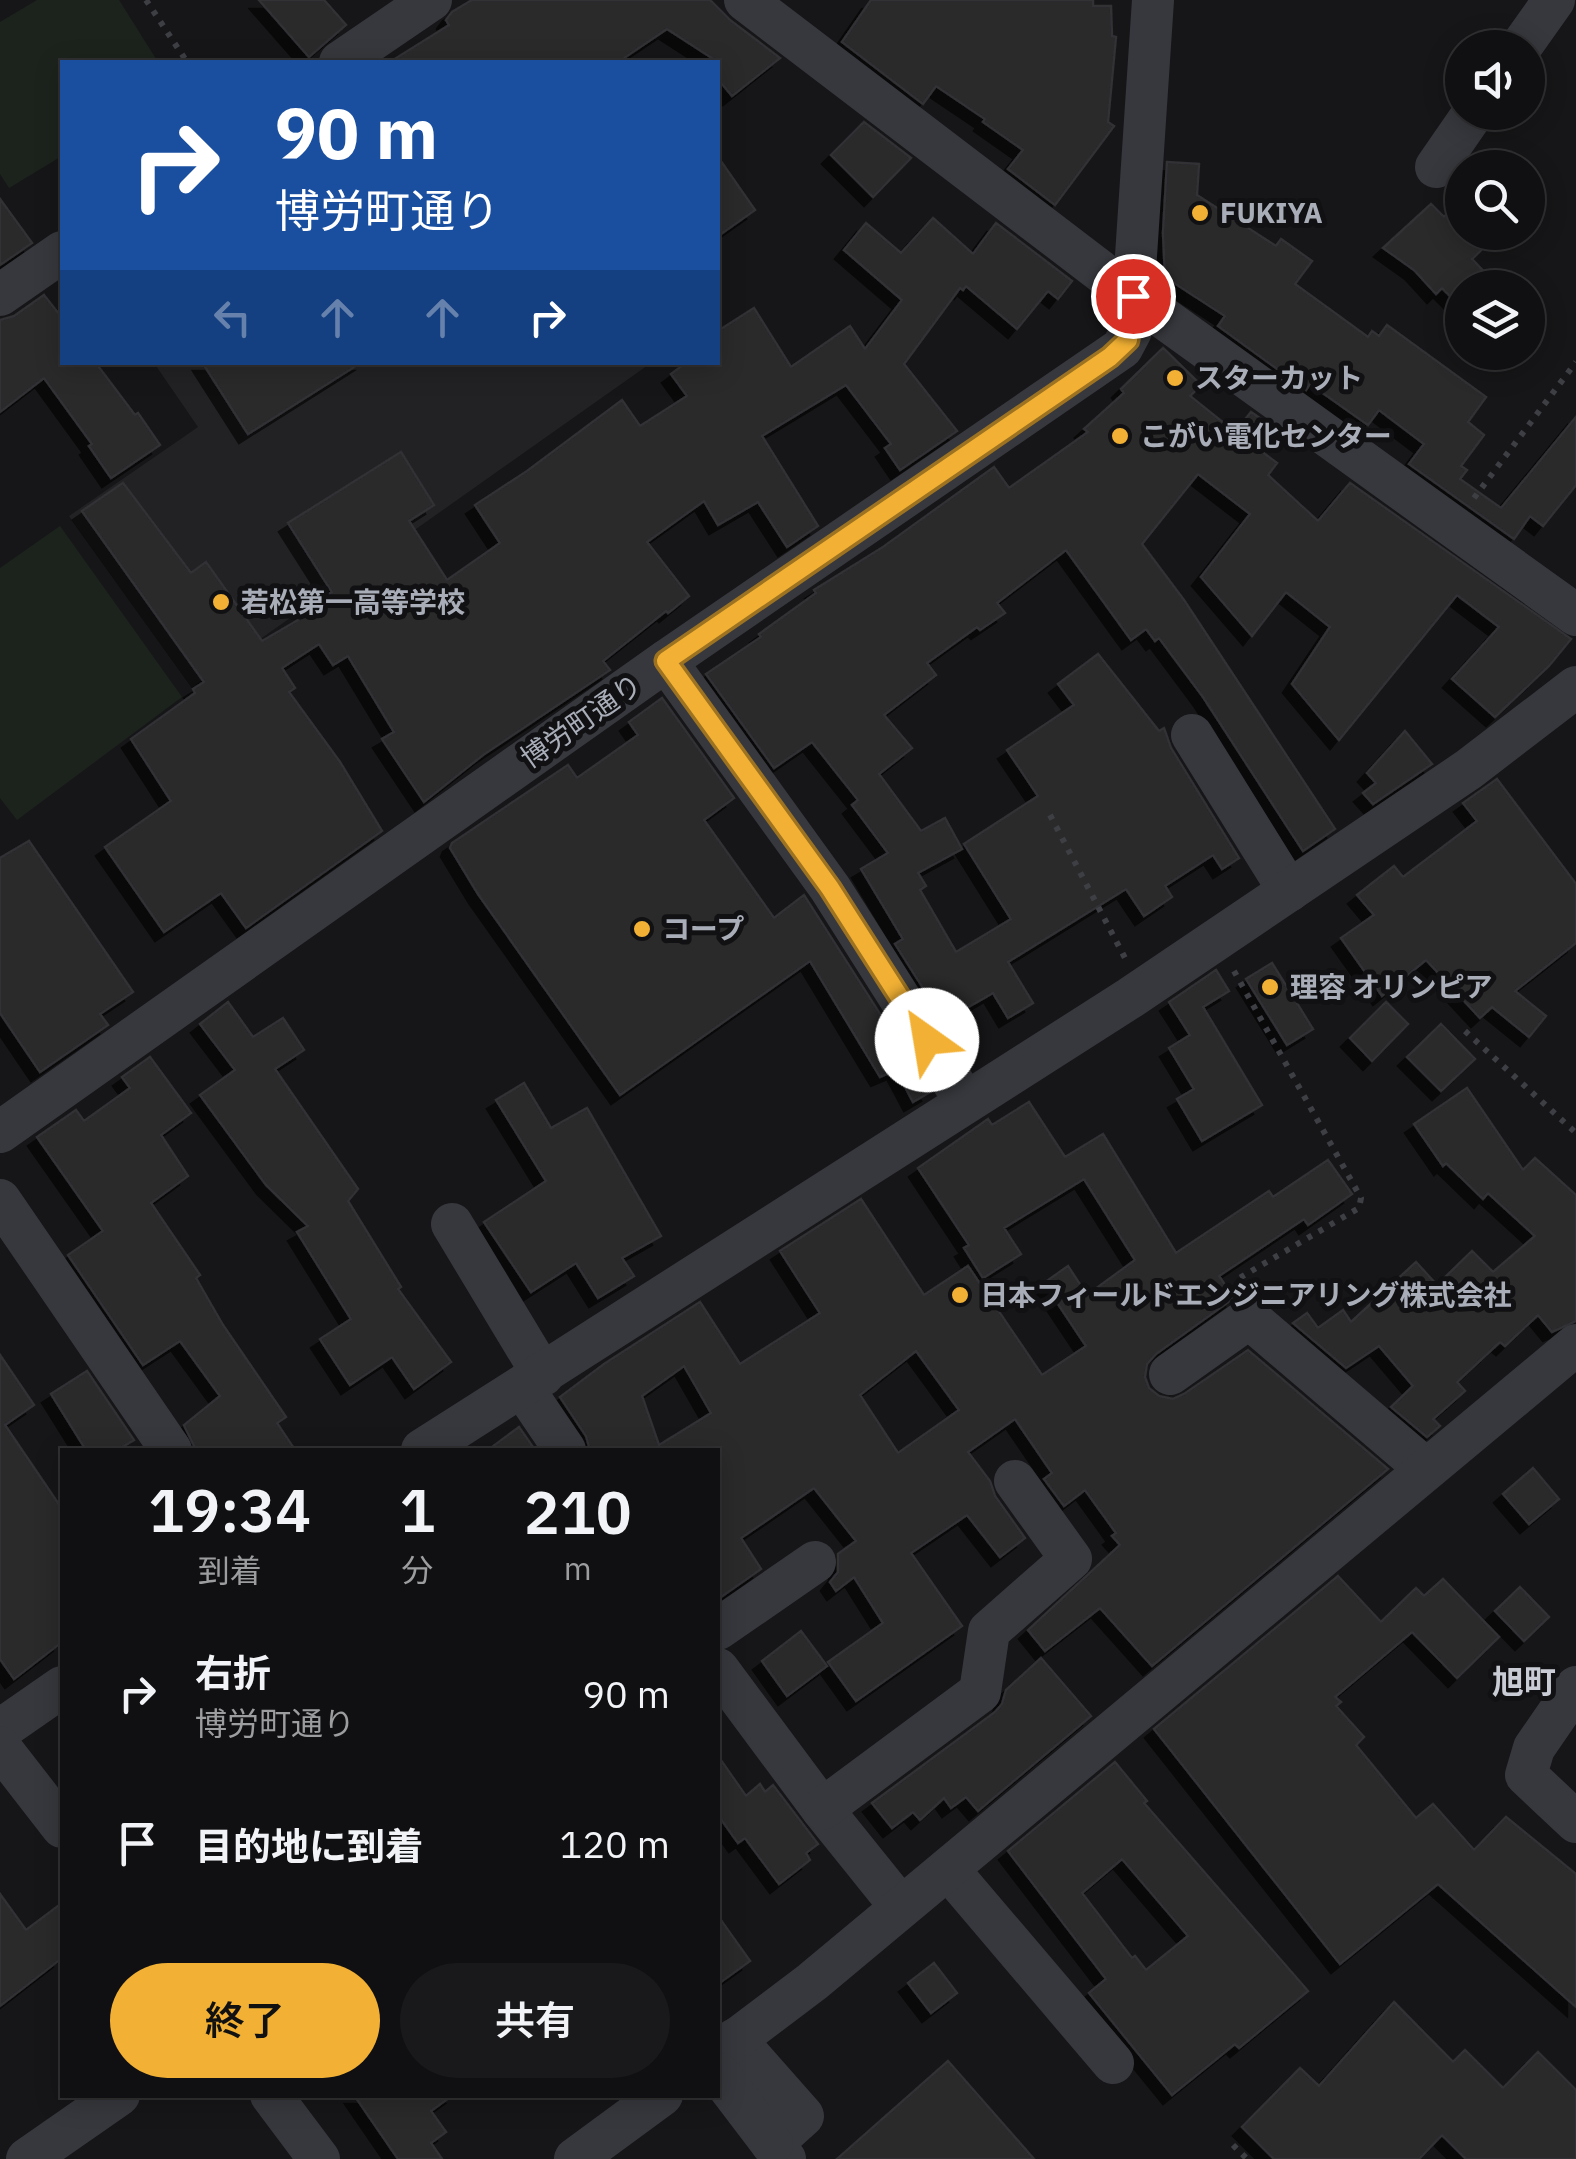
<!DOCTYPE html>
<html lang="ja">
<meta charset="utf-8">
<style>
:root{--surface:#101012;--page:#19191b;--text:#f1f3f6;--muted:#9c9d9f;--line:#303032;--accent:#f2b134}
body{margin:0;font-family:"IBM Plex Sans","Noto Sans JP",sans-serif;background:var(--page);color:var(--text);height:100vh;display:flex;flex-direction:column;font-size:38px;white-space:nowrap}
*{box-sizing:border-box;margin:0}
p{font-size:32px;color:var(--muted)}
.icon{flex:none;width:55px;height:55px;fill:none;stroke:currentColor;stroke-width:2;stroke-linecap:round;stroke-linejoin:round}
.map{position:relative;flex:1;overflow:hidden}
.details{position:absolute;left:60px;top:1448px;width:660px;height:650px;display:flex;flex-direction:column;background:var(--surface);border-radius:0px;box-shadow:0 5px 25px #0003,0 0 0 2px var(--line)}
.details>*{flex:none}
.top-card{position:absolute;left:60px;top:60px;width:660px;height:305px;border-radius:0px;box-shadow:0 5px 25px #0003,0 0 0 2px var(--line);background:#1a4fa0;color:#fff;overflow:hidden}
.buttons{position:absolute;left:1445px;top:30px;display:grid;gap:20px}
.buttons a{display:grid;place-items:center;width:100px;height:100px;border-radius:50%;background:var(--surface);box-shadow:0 5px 25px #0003,0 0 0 2px var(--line);font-size:50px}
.pin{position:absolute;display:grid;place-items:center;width:85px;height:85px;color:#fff;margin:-42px;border:5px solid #fff;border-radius:50%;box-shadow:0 2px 10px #0007}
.me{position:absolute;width:110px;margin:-55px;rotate:328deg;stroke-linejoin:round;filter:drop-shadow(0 0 8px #0008)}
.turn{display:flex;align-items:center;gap:35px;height:210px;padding:0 50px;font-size:45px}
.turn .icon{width:130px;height:130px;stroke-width:2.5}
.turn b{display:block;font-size:70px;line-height:85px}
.lanes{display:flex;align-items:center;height:95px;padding:0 50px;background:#0003;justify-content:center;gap:50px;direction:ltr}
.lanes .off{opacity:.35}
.eta{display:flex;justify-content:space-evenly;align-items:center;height:170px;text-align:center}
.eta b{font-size:60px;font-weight:600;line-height:70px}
.button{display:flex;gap:20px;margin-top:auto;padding:20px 50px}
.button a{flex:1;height:115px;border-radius:60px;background:var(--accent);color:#111;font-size:40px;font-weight:600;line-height:115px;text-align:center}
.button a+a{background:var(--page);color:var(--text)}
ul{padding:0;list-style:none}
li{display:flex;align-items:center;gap:30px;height:150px;padding:0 50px}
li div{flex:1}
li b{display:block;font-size:38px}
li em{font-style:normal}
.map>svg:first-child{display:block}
.built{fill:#222225}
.green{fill:#1c231d}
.building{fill:#29292c;stroke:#303034;stroke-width:2.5;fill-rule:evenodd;filter:url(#shadow)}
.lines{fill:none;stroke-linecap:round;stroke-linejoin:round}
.path{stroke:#3d3f44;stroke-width:6;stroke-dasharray:5 8;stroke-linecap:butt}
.minor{stroke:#37383d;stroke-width:42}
.route-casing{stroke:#9d7322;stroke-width:25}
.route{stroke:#f2b134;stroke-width:18}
.poi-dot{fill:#f2b134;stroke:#111113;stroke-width:4}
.labels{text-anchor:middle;stroke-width:10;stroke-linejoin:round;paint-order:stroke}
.poi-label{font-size:28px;font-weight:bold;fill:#a8adb8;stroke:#111113;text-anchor:start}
.street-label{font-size:28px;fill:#a8adb8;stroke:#111113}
.quarter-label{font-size:32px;font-weight:bold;fill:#c9ccd4;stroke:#111113}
</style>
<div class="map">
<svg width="1576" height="2159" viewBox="0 0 1576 2159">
<defs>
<filter id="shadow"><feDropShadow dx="-9" dy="9" stdDeviation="0" flood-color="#0009"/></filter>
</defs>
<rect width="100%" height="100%" fill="#161618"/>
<path class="built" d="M 154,363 L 651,363 L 191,688 L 69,516 L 198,427 Z"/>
<g class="green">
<path d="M 37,0 L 119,0 L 158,62 L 62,62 L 62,156 L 9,188 L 0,174 L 0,22 Z"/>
<path d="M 60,526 L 182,697 L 17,820 L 0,798 L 0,568 Z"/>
</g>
<g class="building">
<path d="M 259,0 L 324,0 L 346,25 L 309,57 Z"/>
<path d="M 472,0 L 710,0 L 730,20 L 780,58 L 732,96 L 718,79 L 718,62 L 667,29 L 618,62 L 390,62 L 449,25 L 446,20 L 452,12 Z"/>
<path d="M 871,0 L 1093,0 L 1093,6 L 1111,6 L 1112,36 L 1116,37 L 1108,122 L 1114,126 L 1055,205 L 1008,169 L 1023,150 L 983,122 L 985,119 L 936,86 L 923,104 L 842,42 Z"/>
<path d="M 864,122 L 911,158 L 873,197 L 831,155 Z"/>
<path d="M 718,157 L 755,210 L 718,236 Z"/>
<path d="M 1167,162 L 1199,164 L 1197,195 L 1276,246 L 1281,239 L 1312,261 L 1295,284 L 1368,337 L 1372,331 L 1379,336 L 1387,325 L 1486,397 L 1468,422 L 1484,435 L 1461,466 L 1467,470 L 1460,479 L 1501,508 L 1576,417 L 1576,485 L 1543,526 L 1530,516 L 1514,539 L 1409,464 L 1424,444 L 1379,410 L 1368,425 L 1310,384 L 1306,390 L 1218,326 L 1225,316 L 1165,277 L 1163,233 Z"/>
<path d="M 0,199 L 32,243 L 0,265 Z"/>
<path d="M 1462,199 L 1462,232 L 1500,232 L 1472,259 L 1500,288 L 1462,288 L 1462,308 L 1442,288 L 1436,294 L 1414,270 L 1383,248 L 1431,204 L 1444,217 Z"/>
<path d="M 933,218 L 973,254 L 996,223 L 1072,281 L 1058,299 L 1048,291 L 1017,329 L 966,286 L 963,290 L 960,288 L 904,364 L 957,431 L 900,470 L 885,448 L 891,444 L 846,385 L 762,436 L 818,526 L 787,547 L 758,502 L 718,525 L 704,501 L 647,542 L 689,596 L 668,613 L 666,611 L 603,661 L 610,670 L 483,755 L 424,802 L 382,739 L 394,732 L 348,656 L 333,665 L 319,644 L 282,668 L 295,688 L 289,692 L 340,762 L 382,831 L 246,928 L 221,893 L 164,932 L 105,847 L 171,801 L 131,739 L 195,693 L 193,689 L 204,682 L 82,511 L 123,483 L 191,573 L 206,562 L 262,641 L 310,613 L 309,609 L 322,604 L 319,600 L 332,592 L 288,523 L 401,452 L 434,505 L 409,521 L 447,580 L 500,543 L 475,505 L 527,471 L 622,400 L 640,426 L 687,396 L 671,374 L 687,362 L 718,362 L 718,331 L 754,308 L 791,367 L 850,326 L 865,349 L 902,300 L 844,250 L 866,223 L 901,253 Z"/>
<path d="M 44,295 L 62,318 L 62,362 L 95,362 L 135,415 L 138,413 L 160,445 L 111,478 L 89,446 L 92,444 L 44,378 L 0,412 L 0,320 L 14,316 Z"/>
<path d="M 1163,348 L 1201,385 L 1190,396 L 1235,432 L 1251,412 L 1274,428 L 1257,448 L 1277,463 L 1268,475 L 1318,521 L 1350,483 L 1571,639 L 1549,666 L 1495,717 L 1452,679 L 1499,627 L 1457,595 L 1339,740 L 1292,684 L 1330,627 L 1286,592 L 1252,636 L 1201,577 L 1250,514 L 1198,474 L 1142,544 L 1184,600 L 1335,829 L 1303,851 L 1203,697 L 1159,638 L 1155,641 L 1146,629 L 1131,640 L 1066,550 L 997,603 L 1005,613 L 980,630 L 977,627 L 927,663 L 936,675 L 884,715 L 912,748 L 879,774 L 921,831 L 945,818 L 962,849 L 918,873 L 926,886 L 920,890 L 956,952 L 1011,919 L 964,844 L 1038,796 L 1007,750 L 1074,705 L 1058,684 L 1098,654 L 1159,731 L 1164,728 L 1171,748 L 1239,858 L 1222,869 L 1213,855 L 1165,886 L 1172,897 L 1144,916 L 1126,889 L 1008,962 L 1033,1003 L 1008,1018 L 993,993 L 944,1021 L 895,944 L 903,939 L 861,869 L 888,853 L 852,805 L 858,800 L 812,742 L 774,768 L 706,674 L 761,637 L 759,634 L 816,593 L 814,590 L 883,547 L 994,467 L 1009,488 L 1088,432 L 1084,429 L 1124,393 L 1121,389 Z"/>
<path d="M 202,362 L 362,362 L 248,434 Z"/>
<path d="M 662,698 L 734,798 L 704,820 L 774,918 L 804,895 L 930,1092 L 913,1102 L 896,1070 L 880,1077 L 810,961 L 620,1095 L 478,894 L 450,848 L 452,843 L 568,765 L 577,778 L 638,735 L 629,722 Z"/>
<path d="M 1405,731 L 1432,764 L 1373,804 L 1363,793 L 1376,783 L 1367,773 Z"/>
<path d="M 1497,779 L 1576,884 L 1576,943 L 1515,991 L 1546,1016 L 1529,1037 L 1492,1007 L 1480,1018 L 1426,960 L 1382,996 L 1341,938 L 1374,915 L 1357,895 L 1394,866 L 1403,877 L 1477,821 L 1463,803 Z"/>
<path d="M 29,841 L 133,992 L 100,1014 L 108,1025 L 40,1072 L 0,1013 L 0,858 Z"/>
<path d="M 1272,963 L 1313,1029 L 1287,1045 L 1246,979 Z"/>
<path d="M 1216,970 L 1229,991 L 1203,1007 L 1262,1105 L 1202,1141 L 1177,1099 L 1194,1089 L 1169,1048 L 1190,1035 L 1169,1002 Z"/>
<path d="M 228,1002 L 253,1037 L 283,1018 L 304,1050 L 275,1069 L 358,1189 L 348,1201 L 401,1287 L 398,1289 L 451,1362 L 414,1389 L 392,1357 L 350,1385 L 320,1339 L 351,1319 L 297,1232 L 308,1226 L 266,1185 L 200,1095 L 235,1070 L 200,1024 Z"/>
<path d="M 1386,1002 L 1408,1024 L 1372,1061 L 1350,1038 Z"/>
<path d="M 1441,1024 L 1475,1059 L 1441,1091 L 1407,1057 Z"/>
<path d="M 150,1057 L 191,1113 L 161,1135 L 188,1176 L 151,1203 L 200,1275 L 196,1278 L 223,1325 L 286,1417 L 277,1423 L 295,1450 L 196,1450 L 184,1425 L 220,1396 L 180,1341 L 143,1365 L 68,1255 L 103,1231 L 37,1137 L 76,1110 L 84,1121 L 130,1088 L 122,1077 Z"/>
<path d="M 524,1083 L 551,1128 L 587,1108 L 661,1236 L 622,1258 L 634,1276 L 598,1298 L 576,1263 L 531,1292 L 484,1222 L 546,1181 L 496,1100 Z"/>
<path d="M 1467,1088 L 1523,1170 L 1535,1158 L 1576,1195 L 1576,1321 L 1552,1332 L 1538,1315 L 1505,1346 L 1500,1342 L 1457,1382 L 1465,1391 L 1433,1419 L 1440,1426 L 1427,1437 L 1391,1407 L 1413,1386 L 1379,1346 L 1346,1368 L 1293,1323 L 1307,1313 L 1318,1328 L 1343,1310 L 1351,1322 L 1416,1262 L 1437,1285 L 1472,1251 L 1493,1272 L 1535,1236 L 1488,1193 L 1483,1199 L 1446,1163 L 1443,1166 L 1414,1124 Z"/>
<path d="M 1029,1102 L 1065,1157 L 1103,1134 L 1176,1253 L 1269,1191 L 1273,1197 L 1328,1160 L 1352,1194 L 1308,1225 L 1304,1219 L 1219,1276 L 1234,1298 L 1156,1354 L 1147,1364 L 1145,1377 L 1149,1388 L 1159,1396 L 1173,1399 L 1184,1394 L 1248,1350 L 1388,1469 L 1152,1666 L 1100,1608 L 1045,1651 L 1028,1630 L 1120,1545 L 1112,1536 L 1116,1533 L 1085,1490 L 1064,1506 L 1044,1479 L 1052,1473 L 1015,1419 L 968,1452 L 990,1481 L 995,1496 L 1025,1538 L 1000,1557 L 967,1515 L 911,1553 L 962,1626 L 856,1701 L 828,1662 L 883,1623 L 854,1577 L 836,1591 L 830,1582 L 838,1572 L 838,1554 L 856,1541 L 814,1488 L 741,1538 L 761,1569 L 718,1599 L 718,1450 L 590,1450 L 586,1436 L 560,1397 L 604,1364 L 700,1302 L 740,1364 L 820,1313 L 780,1251 L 861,1199 L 924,1295 L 968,1266 L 1042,1375 L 1086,1346 L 1044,1283 L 1068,1266 L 1087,1295 L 1135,1260 L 1084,1179 L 1004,1228 L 1021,1254 L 983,1278 L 964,1248 L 969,1245 L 918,1168 L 988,1119 L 992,1125 ZM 916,1351 L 959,1410 L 898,1453 L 860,1395 ZM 684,1366 L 711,1413 L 659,1445 L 642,1396 Z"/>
<path d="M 0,1355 L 34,1405 L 5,1425 L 62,1509 L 62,1642 L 14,1679 L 0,1659 Z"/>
<path d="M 87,1371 L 134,1440 L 117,1450 L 86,1450 L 51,1394 Z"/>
<path d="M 519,1427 L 535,1450 L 488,1450 Z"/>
<path d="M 1533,1468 L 1559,1499 L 1529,1524 L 1503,1494 Z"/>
<path d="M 1338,1576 L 1381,1622 L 1416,1588 L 1424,1596 L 1443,1579 L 1499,1637 L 1457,1678 L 1412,1632 L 1335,1697 L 1341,1702 L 1336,1706 L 1364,1737 L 1356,1745 L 1416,1818 L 1433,1804 L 1474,1850 L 1506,1817 L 1576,1874 L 1576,2007 L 1438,1884 L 1340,1964 L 1154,1729 Z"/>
<path d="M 1520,1587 L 1549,1617 L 1524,1641 L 1495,1611 Z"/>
<path d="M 801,1631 L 827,1666 L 787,1696 L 762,1661 Z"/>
<path d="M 1041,1658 L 1091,1716 L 978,1811 L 966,1797 L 951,1808 L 944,1798 L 920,1820 L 913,1812 L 892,1828 L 872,1803 L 995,1712 L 1002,1704 L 1006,1690 Z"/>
<path d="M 718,1756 L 746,1796 L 760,1784 L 765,1792 L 773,1785 L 818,1844 L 806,1853 L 810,1860 L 779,1884 L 745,1838 L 738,1843 L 718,1815 Z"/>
<path d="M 1115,1762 L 1147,1801 L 1144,1803 L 1308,1991 L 1239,2048 L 1235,2044 L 1172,2095 L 1089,1993 L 1106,1979 L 1008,1851 ZM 1122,1859 L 1188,1936 L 1146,1970 L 1135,1956 L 1132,1958 L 1082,1893 Z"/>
<path d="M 0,1894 L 26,1930 L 62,1903 L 62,1958 L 0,2006 Z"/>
<path d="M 718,1916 L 750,1961 L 718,1984 Z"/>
<path d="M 934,1963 L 957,1993 L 931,2013 L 908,1983 Z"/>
<path d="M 1394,2002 L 1453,2062 L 1465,2050 L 1503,2088 L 1538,2052 L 1576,2090 L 1576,2159 L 1466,2159 L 1442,2135 L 1419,2159 L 1274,2159 L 1242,2127 L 1300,2068 L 1319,2086 Z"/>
<path d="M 948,2061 L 1034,2159 L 837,2159 Z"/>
<path d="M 354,2095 L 453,2095 L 431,2111 L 446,2132 L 431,2143 L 442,2159 L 398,2159 Z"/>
</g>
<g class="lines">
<g class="path">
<path d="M 146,0 L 187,62"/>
<path d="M 1474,498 L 1576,362"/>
<path d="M 1050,815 L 1125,958"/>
<path d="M 1234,971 L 1361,1198 L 1359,1208 L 1236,1280"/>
<path d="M 1465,1031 L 1576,1133"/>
<path d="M 1233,2145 L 1247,2159"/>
</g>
<g class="minor">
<path d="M 745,0 L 1133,296 L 1576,615"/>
<path d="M 1520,48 L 1554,0"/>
<path d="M 340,62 L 431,0"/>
<path d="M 1436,167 L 1474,112"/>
<path d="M 0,295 L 62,252"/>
<path d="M 666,661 L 830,888 L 965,1101"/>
<path d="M 1192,735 L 1289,891"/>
<path d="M 0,1132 L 666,661 L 1122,348 L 1131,331 L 1153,0"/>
<path d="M 0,1200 L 171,1450"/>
<path d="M 452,1224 L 543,1375"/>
<path d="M 1170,1374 L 1249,1318 L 1426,1469"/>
<path d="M 523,1388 L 565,1450"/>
<path d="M 422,1450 L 1130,998 L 1469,769 L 1576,687"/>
<path d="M 718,1629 L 815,1562"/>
<path d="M 718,1669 L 822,1809 L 900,1906"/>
<path d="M 1576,1687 L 1534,1748 L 1526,1775 L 1576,1822"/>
<path d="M 0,1730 L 62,1687"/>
<path d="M 0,1747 L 62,1827"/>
<path d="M 822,1809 L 980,1692 L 989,1631 L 1071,1559 L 1015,1481"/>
<path d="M 948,1869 L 1113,2063"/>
<path d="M 735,2039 L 803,2116 L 772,2144 L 785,2159"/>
<path d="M 718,2053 L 812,1982 L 1576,1345"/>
<path d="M 718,2073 L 772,2144"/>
<path d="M 271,2095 L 319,2159"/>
<path d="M 27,2159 L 119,2095"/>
<path d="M 575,2159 L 662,2095"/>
</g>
</g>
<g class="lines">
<g class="route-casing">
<path id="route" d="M 927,1040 L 830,888 L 666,661 L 1110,357 L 1128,340 L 1133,296"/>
</g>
<use href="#route" class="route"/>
</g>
<g class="poi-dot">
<circle cx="1200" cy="213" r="10"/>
<circle cx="1175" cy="378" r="10"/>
<circle cx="1120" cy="436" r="10"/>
<circle cx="221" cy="602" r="10"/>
<circle cx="642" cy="929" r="10"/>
<circle cx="1270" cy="987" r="10"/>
<circle cx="960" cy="1295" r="10"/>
</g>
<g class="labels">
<g class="poi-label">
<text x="1220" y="223">FUKIYA</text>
<text x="1195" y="388">スターカット</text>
<text x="1140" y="446">こがい電化センター</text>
<text x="241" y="612">若松第一高等学校</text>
<text x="662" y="939">コープ</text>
<text x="1290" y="997">理容 オリンピア</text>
<text x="980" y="1305">日本フィールドエンジニアリング株式会社</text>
</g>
<g class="street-label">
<text transform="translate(581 721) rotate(-35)" y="10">博労町通り</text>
</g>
<g class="quarter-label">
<text x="1524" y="1693">旭町</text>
</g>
</g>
</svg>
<div class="buttons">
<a><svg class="icon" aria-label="sound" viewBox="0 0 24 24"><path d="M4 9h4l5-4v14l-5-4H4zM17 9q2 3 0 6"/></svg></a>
<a><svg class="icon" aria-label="search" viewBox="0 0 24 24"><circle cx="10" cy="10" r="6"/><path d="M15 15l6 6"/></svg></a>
<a><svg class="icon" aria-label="layers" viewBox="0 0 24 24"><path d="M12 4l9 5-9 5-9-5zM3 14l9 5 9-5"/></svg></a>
</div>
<div class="pin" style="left:1133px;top:296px;background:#d93025"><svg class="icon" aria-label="arrive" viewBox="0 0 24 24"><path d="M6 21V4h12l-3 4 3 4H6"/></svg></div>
<svg class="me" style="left:927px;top:1040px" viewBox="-20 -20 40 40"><circle r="19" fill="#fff"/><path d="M0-13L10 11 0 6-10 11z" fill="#f2b134"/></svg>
<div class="top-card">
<div class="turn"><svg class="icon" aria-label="right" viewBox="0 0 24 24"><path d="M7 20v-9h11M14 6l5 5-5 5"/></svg><div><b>90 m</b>博労町通り</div></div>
<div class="lanes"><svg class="icon off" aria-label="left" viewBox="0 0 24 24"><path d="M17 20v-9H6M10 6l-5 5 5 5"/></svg><svg class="icon off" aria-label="ahead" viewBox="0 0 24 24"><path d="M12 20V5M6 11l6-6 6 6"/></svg><svg class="icon off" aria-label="ahead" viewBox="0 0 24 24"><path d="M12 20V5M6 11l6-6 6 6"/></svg><svg class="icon" aria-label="right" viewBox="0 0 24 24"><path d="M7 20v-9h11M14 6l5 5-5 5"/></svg></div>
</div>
<section class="details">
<div class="eta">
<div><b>19:34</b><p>到着</p></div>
<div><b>1</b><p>分</p></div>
<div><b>210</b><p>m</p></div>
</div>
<ul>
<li><svg class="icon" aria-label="right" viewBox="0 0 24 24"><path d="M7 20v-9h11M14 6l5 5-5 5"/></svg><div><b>右折</b><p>博労町通り</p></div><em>90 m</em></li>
<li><svg class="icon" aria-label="arrive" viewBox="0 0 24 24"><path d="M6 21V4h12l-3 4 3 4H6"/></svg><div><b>目的地に到着</b></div><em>120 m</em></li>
</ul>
<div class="button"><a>終了</a><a>共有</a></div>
</section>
</div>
